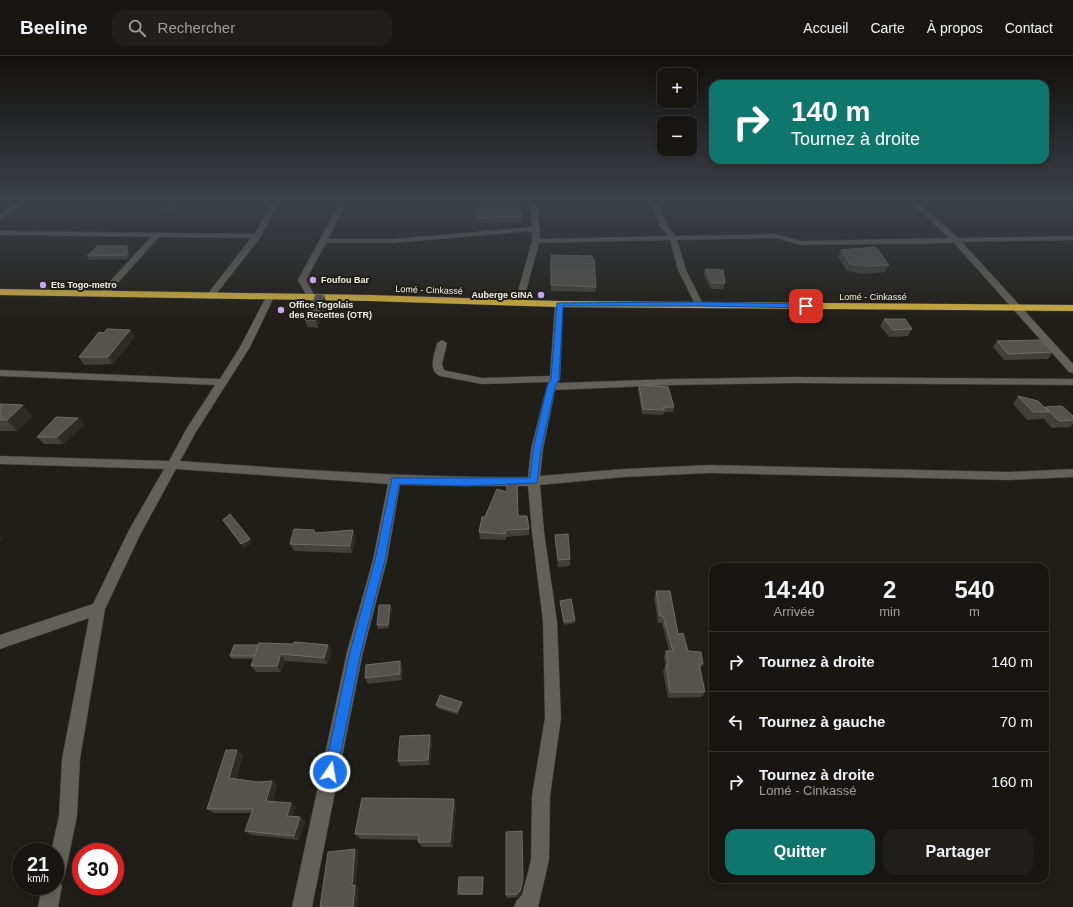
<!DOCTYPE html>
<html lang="fr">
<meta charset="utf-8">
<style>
:root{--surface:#181612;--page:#211f1b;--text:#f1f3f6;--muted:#9f9f9f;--line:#363532;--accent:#0f766e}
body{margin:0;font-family:Helvetica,sans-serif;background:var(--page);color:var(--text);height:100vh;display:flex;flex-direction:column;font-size:15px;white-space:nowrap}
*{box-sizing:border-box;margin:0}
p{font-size:13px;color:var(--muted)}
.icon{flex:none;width:22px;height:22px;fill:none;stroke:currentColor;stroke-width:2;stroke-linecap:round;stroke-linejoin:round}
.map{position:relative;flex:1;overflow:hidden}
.sheet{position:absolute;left:709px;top:507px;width:340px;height:320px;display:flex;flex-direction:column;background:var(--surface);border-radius:12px;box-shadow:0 2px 6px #0003,0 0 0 1px var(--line)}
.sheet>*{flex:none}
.guide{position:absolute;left:709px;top:24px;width:340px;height:84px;border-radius:12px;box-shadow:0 2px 6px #0003,0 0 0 1px var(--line);background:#0f766e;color:#fff;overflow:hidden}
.tools{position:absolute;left:657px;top:12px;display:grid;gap:8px}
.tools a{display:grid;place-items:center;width:40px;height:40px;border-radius:8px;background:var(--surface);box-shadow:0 2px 6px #0003,0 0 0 1px var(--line);font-size:20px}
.speed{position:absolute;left:12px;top:787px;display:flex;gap:8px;font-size:20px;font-weight:700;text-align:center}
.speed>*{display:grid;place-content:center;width:52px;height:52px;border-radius:50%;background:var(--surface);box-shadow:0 2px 6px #0003,0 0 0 1px var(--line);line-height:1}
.speed small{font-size:10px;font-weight:400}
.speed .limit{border:6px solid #d22;background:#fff;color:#111}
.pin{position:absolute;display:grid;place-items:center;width:34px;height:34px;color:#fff;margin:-17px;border-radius:8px;box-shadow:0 2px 6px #0006}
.me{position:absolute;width:44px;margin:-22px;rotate:12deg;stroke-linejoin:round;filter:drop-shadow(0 0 3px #0008)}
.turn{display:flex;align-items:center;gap:14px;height:84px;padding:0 16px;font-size:18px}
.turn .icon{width:52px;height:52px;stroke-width:2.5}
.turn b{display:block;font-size:28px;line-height:34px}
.eta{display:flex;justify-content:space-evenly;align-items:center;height:68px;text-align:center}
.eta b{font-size:24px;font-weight:700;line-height:28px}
.cta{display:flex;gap:8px;margin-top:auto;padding:8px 16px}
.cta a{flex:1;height:46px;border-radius:12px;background:var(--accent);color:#fff;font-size:16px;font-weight:700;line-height:46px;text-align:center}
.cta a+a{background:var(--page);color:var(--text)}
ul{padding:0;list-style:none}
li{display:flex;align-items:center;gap:12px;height:60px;padding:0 16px;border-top:1px solid var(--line)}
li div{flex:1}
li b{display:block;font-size:15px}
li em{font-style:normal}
header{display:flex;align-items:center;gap:24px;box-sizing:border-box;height:56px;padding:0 20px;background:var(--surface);border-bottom:1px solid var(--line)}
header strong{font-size:19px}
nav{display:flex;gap:22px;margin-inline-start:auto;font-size:14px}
.search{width:280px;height:36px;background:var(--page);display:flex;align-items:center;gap:10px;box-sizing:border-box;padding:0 14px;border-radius:12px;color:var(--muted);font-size:15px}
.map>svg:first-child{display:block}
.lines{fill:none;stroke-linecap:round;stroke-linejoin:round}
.street-casing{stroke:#3d3b37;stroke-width:1}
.highway-casing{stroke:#3d3b37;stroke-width:1}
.street{fill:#626059;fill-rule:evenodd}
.highway{fill:#d1b040;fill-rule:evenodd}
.wall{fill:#42403a}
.shaded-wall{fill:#2d2b25}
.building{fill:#55534d;stroke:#6d6c66}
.route{fill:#1a73e8;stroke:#114b97}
.poi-dot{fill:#c5a7f1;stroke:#201e18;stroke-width:1.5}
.labels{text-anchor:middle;stroke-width:4;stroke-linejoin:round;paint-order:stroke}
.far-poi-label{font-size:9px;font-weight:bold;fill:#f1f0ec;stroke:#201e18;text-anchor:start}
.far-street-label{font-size:9px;fill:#f1f0ec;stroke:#201e18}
</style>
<header>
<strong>Beeline</strong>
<div class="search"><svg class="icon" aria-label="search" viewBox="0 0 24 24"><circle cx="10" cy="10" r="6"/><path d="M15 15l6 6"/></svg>Rechercher</div>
<nav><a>Accueil</a><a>Carte</a><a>À propos</a><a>Contact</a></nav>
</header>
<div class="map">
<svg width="1073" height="851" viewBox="0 0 1073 851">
<rect width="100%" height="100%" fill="#201e18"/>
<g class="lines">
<g class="street-casing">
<g id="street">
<path d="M 17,146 L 25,146 L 0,164 L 0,159 Z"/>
<path d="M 272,146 L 279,146 L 260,182 L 213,242 L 210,243 L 206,240 L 251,182 L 159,181 L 106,240 L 100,240 L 99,238 L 100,236 L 151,181 L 0,179 L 0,175 L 255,178 Z"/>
<path d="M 340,146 L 347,146 L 328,183 L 393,183 L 532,171 L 531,146 L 537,146 L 540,183 L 668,180 L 659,169 L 651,146 L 658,146 L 667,169 L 675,180 L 776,178 L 801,185 L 949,182 L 910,146 L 918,146 L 958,182 L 1073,180 L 1073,184 L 962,186 L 1073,308 L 1073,317 L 1069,316 L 954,187 L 801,189 L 776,182 L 677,184 L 686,214 L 703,248 L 699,251 L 695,248 L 678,214 L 670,184 L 539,187 L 523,246 L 519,249 L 515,246 L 532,185 L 532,175 L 393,187 L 326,187 L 306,224 L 316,242 L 312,245 L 309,244 L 298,224 Z"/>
<path d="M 270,238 L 274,241 L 250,291 L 196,376 L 180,405 C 296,413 412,422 528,421 L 531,393 L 548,326 L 482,328 L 440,320 C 427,314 435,298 437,287 L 442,284 L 447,287 L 442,308 L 444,314 L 447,315 L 482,322 L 550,320 L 555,248 L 559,245 L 563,248 L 560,323 L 558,327 L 673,323 L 795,321 L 1073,323 L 1073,329 L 795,327 L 673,329 L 555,334 L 543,393 L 540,420 L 624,413 L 710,409 L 1009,416 L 1073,413 L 1073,421 L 1009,424 L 710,417 L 624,421 L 540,429 L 544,476 L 557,566 L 561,662 L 550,740 L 549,804 L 538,851 L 514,851 L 517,844 L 522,839 L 531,804 L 532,740 L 545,662 L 543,566 L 532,476 L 528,430 L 466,430 L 400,429 L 387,504 L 363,596 L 312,851 L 292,851 L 347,596 L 373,504 L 388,428 L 176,413 L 140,479 L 105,553 L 80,703 L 77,760 L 65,818 L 62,825 L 60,826 L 62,830 L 58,851 L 38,851 L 42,830 L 55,830 L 55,796 L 51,796 L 59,760 L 62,703 L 89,562 L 0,593 L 0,579 L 93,548 L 129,474 L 164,413 L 0,408 L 0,400 L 169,405 L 187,372 L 215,329 L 0,320 L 0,314 L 220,323 L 240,291 L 266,241 Z"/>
</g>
</g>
<g class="highway-casing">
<path id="highway" d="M 0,233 L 370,239 L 559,245 L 1073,249 L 1073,255 L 559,251 L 370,245 L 0,239 Z"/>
</g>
<use href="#street" class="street"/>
<use href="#highway" class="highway"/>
</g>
<g class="wall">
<path d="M 184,146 L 177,154 L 163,154 L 161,150 Z"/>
<path d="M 521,150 L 521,167 L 477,166 L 476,162 Z"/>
<path d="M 127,190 L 129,194 L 129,203 L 89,204 L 87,200 Z"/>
<path d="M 841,194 L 889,209 L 885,216 L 862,218 L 847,215 L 838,201 Z"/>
<path d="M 551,199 L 596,231 L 595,236 L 551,235 Z"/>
<path d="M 705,213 L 725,227 L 723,233 L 711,233 L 704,219 Z"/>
<path d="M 326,246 L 318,272 L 307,271 L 305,264 Z"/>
<path d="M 884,263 L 912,273 L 908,280 L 889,281 L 880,270 Z"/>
<path d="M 130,274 L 135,281 L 113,308 L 84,309 L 79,301 L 104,277 Z"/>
<path d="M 997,285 L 1053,296 L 1048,303 L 1004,304 L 993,291 Z"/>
<path d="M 639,329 L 674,351 L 673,356 L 664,356 L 663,359 L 642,358 L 638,334 Z"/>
<path d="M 1018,340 L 1044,351 L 1045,351 L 1073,360 L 1073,368 L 1070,371 L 1052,372 L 1043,362 L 1042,363 L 1027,364 L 1013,348 Z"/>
<path d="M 0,348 L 32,360 L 17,375 L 0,375 Z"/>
<path d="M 78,362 L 84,369 L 63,388 L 44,388 L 37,381 Z"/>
<path d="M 518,460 L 529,473 L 529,479 L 506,481 L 506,484 L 480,483 L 479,476 Z"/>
<path d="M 223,464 L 252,486 L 244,492 Z"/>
<path d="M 316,477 L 356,482 L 352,497 L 294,495 L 290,488 Z"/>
<path d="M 555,479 L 570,503 L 570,510 L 558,511 L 555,486 Z"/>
<path d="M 656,535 L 678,578 L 688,595 L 703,608 L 700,614 L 705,636 L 702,641 L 668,642 L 663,615 L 665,610 L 664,601 L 666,595 L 669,595 L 662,567 L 658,567 L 654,541 Z"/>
<path d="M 560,545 L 575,564 L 575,567 L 564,569 L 560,548 Z"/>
<path d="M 392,552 L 389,572 L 378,573 L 377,569 Z"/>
<path d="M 328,589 L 332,595 L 327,608 L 285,605 L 281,616 L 256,616 L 251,610 L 254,603 L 232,603 L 230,600 Z"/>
<path d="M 403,612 L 402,624 L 368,628 L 365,622 Z"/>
<path d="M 436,649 L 462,649 L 458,659 L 437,652 Z"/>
<path d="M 432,684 L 430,709 L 400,710 L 398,705 Z"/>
<path d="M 243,699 L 236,723 L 277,729 L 273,745 L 296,751 L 293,760 L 300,761 L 305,765 L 299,784 L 251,779 L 245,775 L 252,757 L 214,757 L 207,753 Z"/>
<path d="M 454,743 L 456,749 L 453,791 L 422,791 L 418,786 L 419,784 L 360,783 L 355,778 Z"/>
<path d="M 483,821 L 484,823 L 483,839 L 459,839 L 458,838 Z"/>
<path d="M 523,827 L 521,838 L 518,841 L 507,842 L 506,839 Z"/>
</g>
<g class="shaded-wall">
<path d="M 180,146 L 184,146 L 177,154 L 176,150 Z"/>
<path d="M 127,190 L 129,194 L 129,203 L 127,199 Z"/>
<path d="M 324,239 L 326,246 L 318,272 L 316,264 Z"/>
<path d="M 130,274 L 135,281 L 113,308 L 108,301 Z"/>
<path d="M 23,349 L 32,360 L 17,375 L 7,364 Z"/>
<path d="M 78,362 L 84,369 L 63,388 L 57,381 Z"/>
<path d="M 353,474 L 356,482 L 352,497 L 350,490 Z"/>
<path d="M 0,481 L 2,483 L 0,486 Z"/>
<path d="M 250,483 L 252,486 L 244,492 L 241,488 Z"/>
<path d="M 390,549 L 392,552 L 389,572 L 388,569 Z"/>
<path d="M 328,589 L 332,595 L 327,608 L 324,602 Z"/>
<path d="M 281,598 L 285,605 L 281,616 L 277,610 Z"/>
<path d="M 400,605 L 403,612 L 402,624 L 400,618 Z"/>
<path d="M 462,646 L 462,649 L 458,659 L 457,656 Z"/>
<path d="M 430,679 L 432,684 L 430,709 L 428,704 Z"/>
<path d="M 237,694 L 243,699 L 235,727 L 229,722 Z"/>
<path d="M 272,725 L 277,729 L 272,749 L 266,745 Z"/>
<path d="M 454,743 L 456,749 L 453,791 L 450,786 Z"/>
<path d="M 291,747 L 296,751 L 292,764 L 287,760 Z"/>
<path d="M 300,761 L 305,765 L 299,784 L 294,780 Z"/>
<path d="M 522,775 L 523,827 L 521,838 L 518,841 L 517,838 Z"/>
<path d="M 355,793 L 359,796 L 356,830 L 359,832 L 357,851 L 353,851 L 352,830 Z"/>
<path d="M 483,821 L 484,823 L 483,839 L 482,838 Z"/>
</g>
<g class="building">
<path d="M 164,146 L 180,146 L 176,150 L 161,150 Z"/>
<path d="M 483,149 L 521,150 L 521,162 L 476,162 L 477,151 L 483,151 Z"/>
<path d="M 97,190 L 127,190 L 127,199 L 87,200 Z"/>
<path d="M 876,191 L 889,209 L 865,210 L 850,208 L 841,194 Z"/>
<path d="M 551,199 L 592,200 L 593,203 L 594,203 L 596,231 L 551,229 Z"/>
<path d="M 705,213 L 723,214 L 725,227 L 712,227 Z"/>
<path d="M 316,238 L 324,239 L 316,264 L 305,264 Z"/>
<path d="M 884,263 L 905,263 L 912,273 L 893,274 Z"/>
<path d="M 107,273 L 130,274 L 108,301 L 79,301 L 99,276 L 104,277 Z"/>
<path d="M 1040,284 L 1053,296 L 1008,298 L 997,285 Z"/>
<path d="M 639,329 L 668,331 L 674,351 L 664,351 L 664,354 L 643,353 Z"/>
<path d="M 1018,340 L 1038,345 L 1049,356 L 1033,356 Z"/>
<path d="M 0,348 L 23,349 L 7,364 L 0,364 Z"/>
<path d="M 1062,350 L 1073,360 L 1073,364 L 1059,365 L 1045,351 Z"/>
<path d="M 56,361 L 78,362 L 57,381 L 37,381 Z"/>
<path d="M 507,425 L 517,425 L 518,460 L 527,460 L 529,473 L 506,474 L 505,478 L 479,476 L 482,461 L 485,461 L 497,433 L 507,436 Z"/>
<path d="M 230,458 L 250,483 L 241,488 L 223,464 Z"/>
<path d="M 294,473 L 314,474 L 315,477 L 353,474 L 350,490 L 290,488 Z"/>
<path d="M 568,478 L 570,503 L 558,504 L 555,479 Z"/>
<path d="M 656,535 L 670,535 L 678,578 L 683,577 L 688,595 L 701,596 L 703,608 L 699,608 L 705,636 L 670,636 L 666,609 L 668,609 L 666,595 L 673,595 L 663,560 L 660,560 Z"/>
<path d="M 571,543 L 575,564 L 564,566 L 560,545 Z"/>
<path d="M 379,549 L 390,549 L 388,569 L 377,569 Z"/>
<path d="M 294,586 L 328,589 L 324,602 L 281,598 L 277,610 L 251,610 L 259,587 L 293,588 Z"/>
<path d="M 234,589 L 258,589 L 255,600 L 230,600 Z"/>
<path d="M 400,605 L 400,618 L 365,622 L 366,609 Z"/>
<path d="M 440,639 L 462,646 L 457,656 L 436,649 Z"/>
<path d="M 430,679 L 428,704 L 398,705 L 400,680 Z"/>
<path d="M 226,694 L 237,694 L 229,722 L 258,726 L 272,725 L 266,745 L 291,747 L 287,760 L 300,761 L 294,780 L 245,775 L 253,753 L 207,753 Z"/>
<path d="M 362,742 L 454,743 L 450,786 L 418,786 L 419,779 L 355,778 Z"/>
<path d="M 522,775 L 523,824 L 520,835 L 517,838 L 506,839 L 506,776 Z"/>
<path d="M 355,793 L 352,830 L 355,829 L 353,851 L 320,851 L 328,796 Z"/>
<path d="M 459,821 L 483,821 L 482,838 L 458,838 Z"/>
</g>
<linearGradient id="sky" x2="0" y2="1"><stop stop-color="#12100d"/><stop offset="0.55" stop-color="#3c4148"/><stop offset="1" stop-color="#3c4148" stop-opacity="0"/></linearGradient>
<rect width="1073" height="266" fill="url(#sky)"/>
<path class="route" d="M 699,246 L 806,248 L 809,250 L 806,252 L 699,250 L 563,250 L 559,323 L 555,331 L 541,394 L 537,427 L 466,430 L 399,428 L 385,504 L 361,596 L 337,716 L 335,721 L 330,722 L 326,721 L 324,716 L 350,596 L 375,504 L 392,422 L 530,422 L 533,394 L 547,331 L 551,323 L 557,247 Z"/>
<g class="poi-dot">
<circle cx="313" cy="224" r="4"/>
<circle cx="43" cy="229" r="4"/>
<circle cx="541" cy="239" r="4"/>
<circle cx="281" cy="254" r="4"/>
</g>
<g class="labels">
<g class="far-poi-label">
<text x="321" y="227">Foufou Bar</text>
<text x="51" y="232">Ets Togo-metro</text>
<text x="533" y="242" text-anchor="end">Auberge GINA</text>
<text x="289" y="252">Office Togolais<tspan x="289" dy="10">des Recettes (OTR)</tspan></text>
</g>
<g class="far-street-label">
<text transform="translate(429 234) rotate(2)" y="3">Lomé - Cinkassé</text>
<text x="873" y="244">Lomé - Cinkassé</text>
</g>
</g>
</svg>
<div class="tools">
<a>+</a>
<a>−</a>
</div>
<div class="speed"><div>21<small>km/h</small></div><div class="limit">30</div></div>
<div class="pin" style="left:806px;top:250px;background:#d93025"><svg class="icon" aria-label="arrive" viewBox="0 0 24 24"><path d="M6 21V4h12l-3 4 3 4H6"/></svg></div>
<svg class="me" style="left:330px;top:716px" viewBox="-20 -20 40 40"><circle r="17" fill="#1a73e8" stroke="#fff" stroke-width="3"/><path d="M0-11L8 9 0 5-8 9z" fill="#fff"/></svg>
<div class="guide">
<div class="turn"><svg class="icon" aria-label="right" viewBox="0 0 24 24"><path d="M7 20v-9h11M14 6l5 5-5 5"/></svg><div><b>140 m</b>Tournez à droite</div></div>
</div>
<section class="sheet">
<div class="eta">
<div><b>14:40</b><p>Arrivée</p></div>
<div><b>2</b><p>min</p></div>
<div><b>540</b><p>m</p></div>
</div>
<ul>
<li><svg class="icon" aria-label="right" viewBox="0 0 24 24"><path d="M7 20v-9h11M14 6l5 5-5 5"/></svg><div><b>Tournez à droite</b></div><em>140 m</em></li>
<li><svg class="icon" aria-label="left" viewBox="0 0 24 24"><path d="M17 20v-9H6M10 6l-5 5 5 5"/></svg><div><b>Tournez à gauche</b></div><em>70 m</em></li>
<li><svg class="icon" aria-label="right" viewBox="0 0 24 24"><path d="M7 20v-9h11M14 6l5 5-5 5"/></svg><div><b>Tournez à droite</b><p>Lomé - Cinkassé</p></div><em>160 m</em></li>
</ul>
<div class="cta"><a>Quitter</a><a>Partager</a></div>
</section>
</div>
